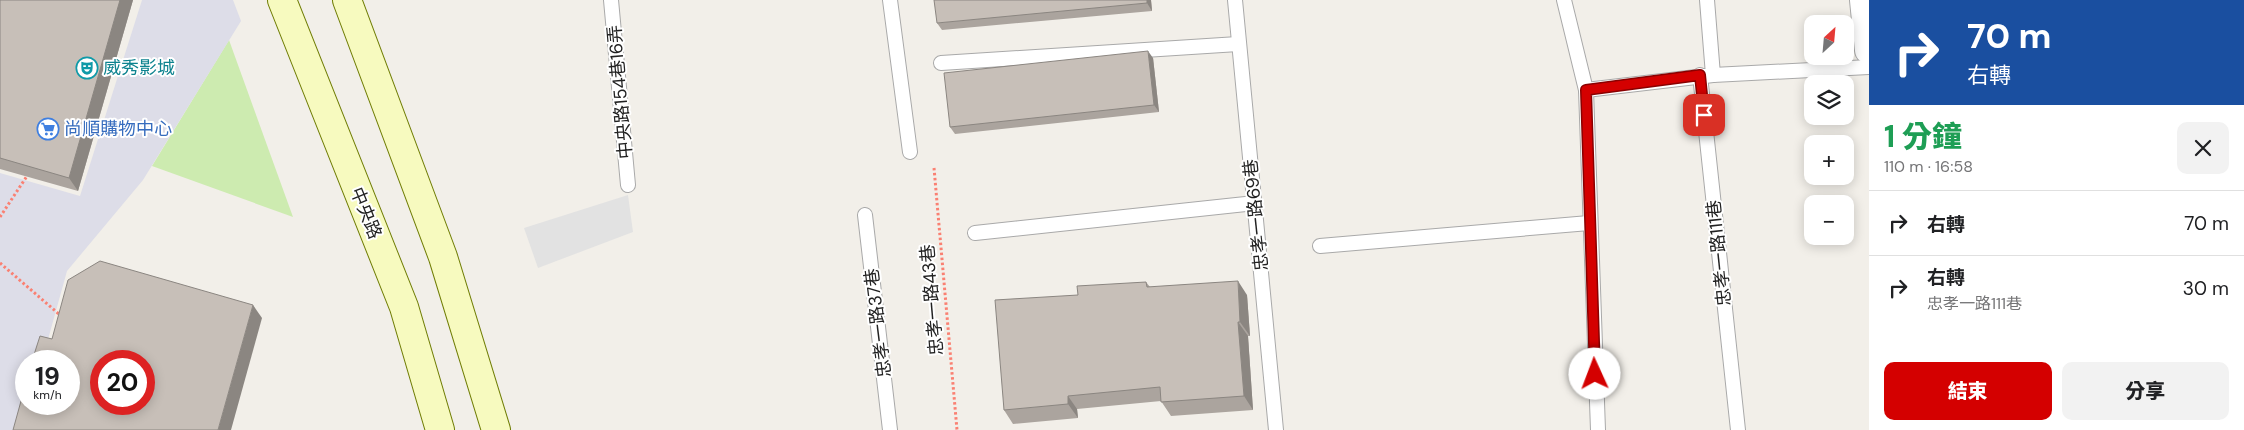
<!DOCTYPE html>
<html lang="zh-TW">
<meta charset="utf-8">
<style>
:root{--surface:#fff;--page:#f2f2f2;--text:#202124;--muted:#757577;--line:#e0e0e0;--accent:#d40000}
body{margin:0;font-family:"DM Sans","Noto Sans TC",sans-serif;background:var(--page);color:var(--text);height:100vh;display:flex;flex-direction:column;font-size:19px;white-space:nowrap}
*{box-sizing:border-box;margin:0}
p{font-size:16px;color:var(--muted)}
.icon{flex:none;width:28px;height:28px;fill:none;stroke:currentColor;stroke-width:2;stroke-linecap:round;stroke-linejoin:round}
.map{position:relative;flex:1;overflow:hidden}
.side{display:flex;flex-direction:column;background:var(--surface);width:375px}
.side>*{flex:none}
.hud{background:#1a4fa0;color:#fff;overflow:hidden}
.needle{width:32px;rotate:26deg}
.fabs{position:absolute;left:1804px;top:15px;display:grid;gap:10px}
.fabs a{display:grid;place-items:center;width:50px;height:50px;border-radius:10px;background:var(--surface);box-shadow:0 2px 12px #0003;font-size:25px}
.speed{position:absolute;left:15px;top:350px;display:flex;gap:10px;font-size:25px;font-weight:700;text-align:center}
.speed>*{display:grid;place-content:center;width:65px;height:65px;border-radius:50%;background:var(--surface);box-shadow:0 2px 12px #0003;line-height:1}
.speed small{font-size:12px;font-weight:400}
.speed .limit{border:8px solid #d22;background:#fff;color:#111}
.pin{position:absolute;display:grid;place-items:center;width:42px;height:42px;color:#fff;margin:-21px;border-radius:10px;box-shadow:0 2px 8px #0006}
.me{position:absolute;width:55px;margin:-28px;rotate:358deg;stroke-linejoin:round;filter:drop-shadow(0 0 4px #0008)}
.turn{display:flex;align-items:center;gap:18px;height:105px;padding:0 15px;font-size:22px}
.turn .icon{width:65px;height:65px;stroke-width:2.5}
.turn b{display:block;font-size:35px;line-height:42px}
.round{display:grid;place-items:center;flex:none;width:52px;height:52px;border-radius:10px;background:var(--page)}
.head{display:flex;align-items:center;justify-content:space-between;height:85px;padding:0 15px}
h1{font-size:30px;font-weight:800;line-height:38px;color:#1e9e55}
.cta{display:flex;gap:10px;margin-top:auto;padding:10px 15px}
.cta a{flex:1;height:58px;border-radius:10px;background:var(--accent);color:#fff;font-size:20px;font-weight:800;line-height:58px;text-align:center}
.cta a+a{background:var(--page);color:var(--text)}
ul{padding:0;list-style:none}
li{display:flex;align-items:center;gap:15px;height:65px;padding:0 15px;border-top:1px solid var(--line)}
li div{flex:1}
li b{display:block;font-size:19px}
li em{font-style:normal}
main{display:flex;flex:1;min-height:0}
.map>svg:first-child{display:block}
.grass{fill:#cdebb0}
.parking{fill:#e2e2e2}
.plaza{fill:#dddde8}
.lines{fill:none;stroke-linecap:round;stroke-linejoin:round}
.lane-casing{stroke:#a9a9a9;stroke-width:16}
.street-casing{stroke:#a9a9a9;stroke-width:30}
.secondary-casing{stroke:#707d05;stroke-width:30}
.path{stroke:#fa8072;stroke-width:3;stroke-dasharray:2.5 2.5;stroke-linecap:butt}
.lane{stroke:#fff;stroke-width:14}
.street{stroke:#fff;stroke-width:28}
.secondary{stroke:#f7fabf;stroke-width:28}
.wall{fill:#aba49e}
.shaded-wall{fill:#8b8681}
.building{fill:#c7bfb8;stroke:#8b8681;fill-rule:evenodd}
.route-casing{stroke:#8a0000;stroke-width:12}
.route{stroke:#d40000;stroke-width:9}
.labels{text-anchor:middle;stroke-width:4;stroke-linejoin:round;paint-order:stroke}
.culture-label{font-size:18px;fill:#0d838f;stroke:#fff;text-anchor:start}
.street-label{font-size:18px;fill:#222;stroke:#fff}
.shop-label{font-size:18px;fill:#366cbe;stroke:#fff;text-anchor:start}
</style>
<main>
<div class="map">
<svg width="1869" height="430" viewBox="0 0 1869 430">
<rect width="100%" height="100%" fill="#f2efe9"/>
<path class="grass" d="M 229,40 L 293,217 L 152,166 Z"/>
<path class="parking" d="M 628,195 L 633,232 L 538,268 L 524,228 Z"/>
<path class="plaza" d="M 142,0 L 233,0 L 241,21 L 143,180 L 67,271 L 42,361 L 26,361 L 26,404 L 22,430 L 0,430 L 0,173 L 80,196 Z"/>
<g class="lines">
<g class="lane-casing">
<g id="lane">
<path d="M 611,0 L 628,185"/>
<path d="M 890,0 L 910,152"/>
<path d="M 1235,0 L 1276,430"/>
<path d="M 1564,0 L 1586,90 L 1598,430"/>
<path d="M 941,63 L 1238,44"/>
<path d="M 1700,75 L 1738,430"/>
<path d="M 1713,75 L 1869,67"/>
<path d="M 1586,90 L 1713,75 L 1707,0"/>
<path d="M 865,215 L 890,430"/>
<path d="M 975,233 L 1255,203"/>
<path d="M 1320,246 L 1589,223"/>
</g>
</g>
<g class="street-casing">
<path id="street" d="M 1864,0 L 1869,50"/>
</g>
<g class="secondary-casing">
<g id="secondary">
<path d="M 282,0 L 404,307 L 440,430"/>
<path d="M 347,0 L 443,257 L 496,430"/>
</g>
</g>
<g class="path">
<path d="M 934,168 L 957,430"/>
<path d="M 0,217 L 27,176"/>
<path d="M 0,263 L 60,315"/>
</g>
<use href="#lane" class="lane"/>
<use href="#street" class="street"/>
<use href="#secondary" class="secondary"/>
</g>
<g class="wall">
<path d="M 0,0 L 133,0 L 78,191 L 0,169 Z"/>
<path d="M 1151,0 L 1152,11 L 942,30 L 937,23 Z"/>
<path d="M 1153,58 L 1159,112 L 955,134 L 950,127 Z"/>
<path d="M 1146,282 L 1150,287 L 1247,295 L 1250,336 L 1248,336 L 1253,410 L 1171,416 L 1161,401 L 1077,409 L 1078,418 L 1013,424 L 1004,410 L 1078,295 Z"/>
</g>
<g class="shaded-wall">
<path d="M 120,0 L 133,0 L 78,191 L 69,178 Z"/>
<path d="M 1147,0 L 1151,0 L 1152,11 L 1147,3 Z"/>
<path d="M 1148,51 L 1153,58 L 1159,112 L 1154,105 Z"/>
<path d="M 1238,281 L 1247,295 L 1250,336 L 1240,322 Z"/>
<path d="M 253,305 L 262,318 L 231,430 L 218,430 Z"/>
<path d="M 1238,322 L 1248,336 L 1253,410 L 1244,396 Z"/>
<path d="M 1068,396 L 1077,409 L 1078,418 L 1068,404 Z"/>
</g>
<g class="building">
<path d="M 0,0 L 120,0 L 69,178 L 0,158 Z"/>
<path d="M 934,0 L 1147,0 L 1147,3 L 937,23 Z"/>
<path d="M 1148,51 L 1154,105 L 950,127 L 944,73 Z"/>
<path d="M 100,261 L 253,305 L 218,430 L 13,430 L 26,383 L 26,404 L 69,404 L 69,361 L 32,361 L 40,336 L 52,339 L 68,280 ZM 101,361 L 144,361 L 144,404 L 101,404 Z"/>
<path d="M 1238,281 L 1240,322 L 1238,322 L 1244,396 L 1161,402 L 1160,387 L 1068,396 L 1068,404 L 1004,410 L 995,300 L 1078,295 L 1077,286 L 1146,282 L 1147,287 Z"/>
</g>
<g class="lines">
<g class="route-casing">
<path id="route" d="M 1595,374 L 1586,90 L 1700,75 L 1704,115"/>
</g>
<use href="#route" class="route"/>
</g>
<defs>
<g id="theatre-ring" transform="scale(1.125)"><circle r="9.5" fill="#fff" stroke="#0f9aa8" stroke-width="1.5"/><path d="M-5-5.5Q0-4 5-5.5V0Q5 5 0 6Q-5 5-5 0ZM-3.3-2.5H-1v1.5H-3.3ZM1-2.5H3.3v1.5H1ZM-2.8 1Q0 5.5 2.8 1Z" fill="#0f9aa8"/></g>
<g id="supermarket-ring" transform="scale(1.125)"><circle r="9.5" fill="#fff" stroke="#3f7fe0" stroke-width="1.5"/><path d="M-6-5.5h2.5l.6 2H6L4.5 2H-2.5L-4.4-4H-6ZM-1.5 3.2a1.3 1.3 0 1 0 .1 0ZM3 3.2a1.3 1.3 0 1 0 .1 0Z" fill="#3f7fe0"/></g>
</defs>
<g fill-rule="evenodd">
<use href="#theatre-ring" x="87" y="68"/>
<use href="#supermarket-ring" x="48" y="129"/>
</g>
<g class="labels">
<g class="culture-label">
<text x="103" y="74">威秀影城</text>
</g>
<g class="street-label">
<text transform="translate(620 92) rotate(-95)" y="6">中央路154巷16弄</text>
<text transform="translate(366 213) rotate(68)" y="6">中央路</text>
<text transform="translate(1256 215) rotate(-96)" y="6">忠孝一路69巷</text>
<text transform="translate(1719 253) rotate(-96)" y="6">忠孝一路111巷</text>
<text transform="translate(932 300) rotate(-95)" y="6">忠孝一路43巷</text>
<text transform="translate(878 323) rotate(-97)" y="6">忠孝一路37巷</text>
</g>
<g class="shop-label">
<text x="64" y="135">尚順購物中心</text>
</g>
</g>
</svg>
<div class="fabs">
<a><svg class="needle" viewBox="-14 -14 28 28"><path d="M0-13l5 13h-10z" fill="#e53935"/><path d="M0 13l5-13h-10z" fill="#757577"/></svg></a>
<a><svg class="icon" aria-label="layers" viewBox="0 0 24 24"><path d="M12 4l9 5-9 5-9-5zM3 14l9 5 9-5"/></svg></a>
<a>+</a>
<a>−</a>
</div>
<div class="speed"><div>19<small>km/h</small></div><div class="limit">20</div></div>
<div class="pin" style="left:1704px;top:115px;background:#d93025"><svg class="icon" aria-label="arrive" viewBox="0 0 24 24"><path d="M6 21V4h12l-3 4 3 4H6"/></svg></div>
<svg class="me" style="left:1595px;top:374px" viewBox="-20 -20 40 40"><circle r="19" fill="#fff"/><path d="M0-13L10 11 0 6-10 11z" fill="#d40000"/></svg>
</div>
<section class="side">
<div class="hud">
<div class="turn"><svg class="icon" aria-label="right" viewBox="0 0 24 24"><path d="M7 20v-9h11M14 6l5 5-5 5"/></svg><div><b>70 m</b>右轉</div></div>
</div>
<div class="head"><div><h1>1 分鐘</h1><p>110 m · 16:58</p></div><a class="round"><svg class="icon" aria-label="close" viewBox="0 0 24 24"><path d="M6 6l12 12M18 6L6 18"/></svg></a></div>
<ul>
<li><svg class="icon" aria-label="right" viewBox="0 0 24 24"><path d="M7 20v-9h11M14 6l5 5-5 5"/></svg><div><b>右轉</b></div><em>70 m</em></li>
<li><svg class="icon" aria-label="right" viewBox="0 0 24 24"><path d="M7 20v-9h11M14 6l5 5-5 5"/></svg><div><b>右轉</b><p>忠孝一路111巷</p></div><em>30 m</em></li>
</ul>
<div class="cta"><a>結束</a><a>分享</a></div>
</section>
</main>
